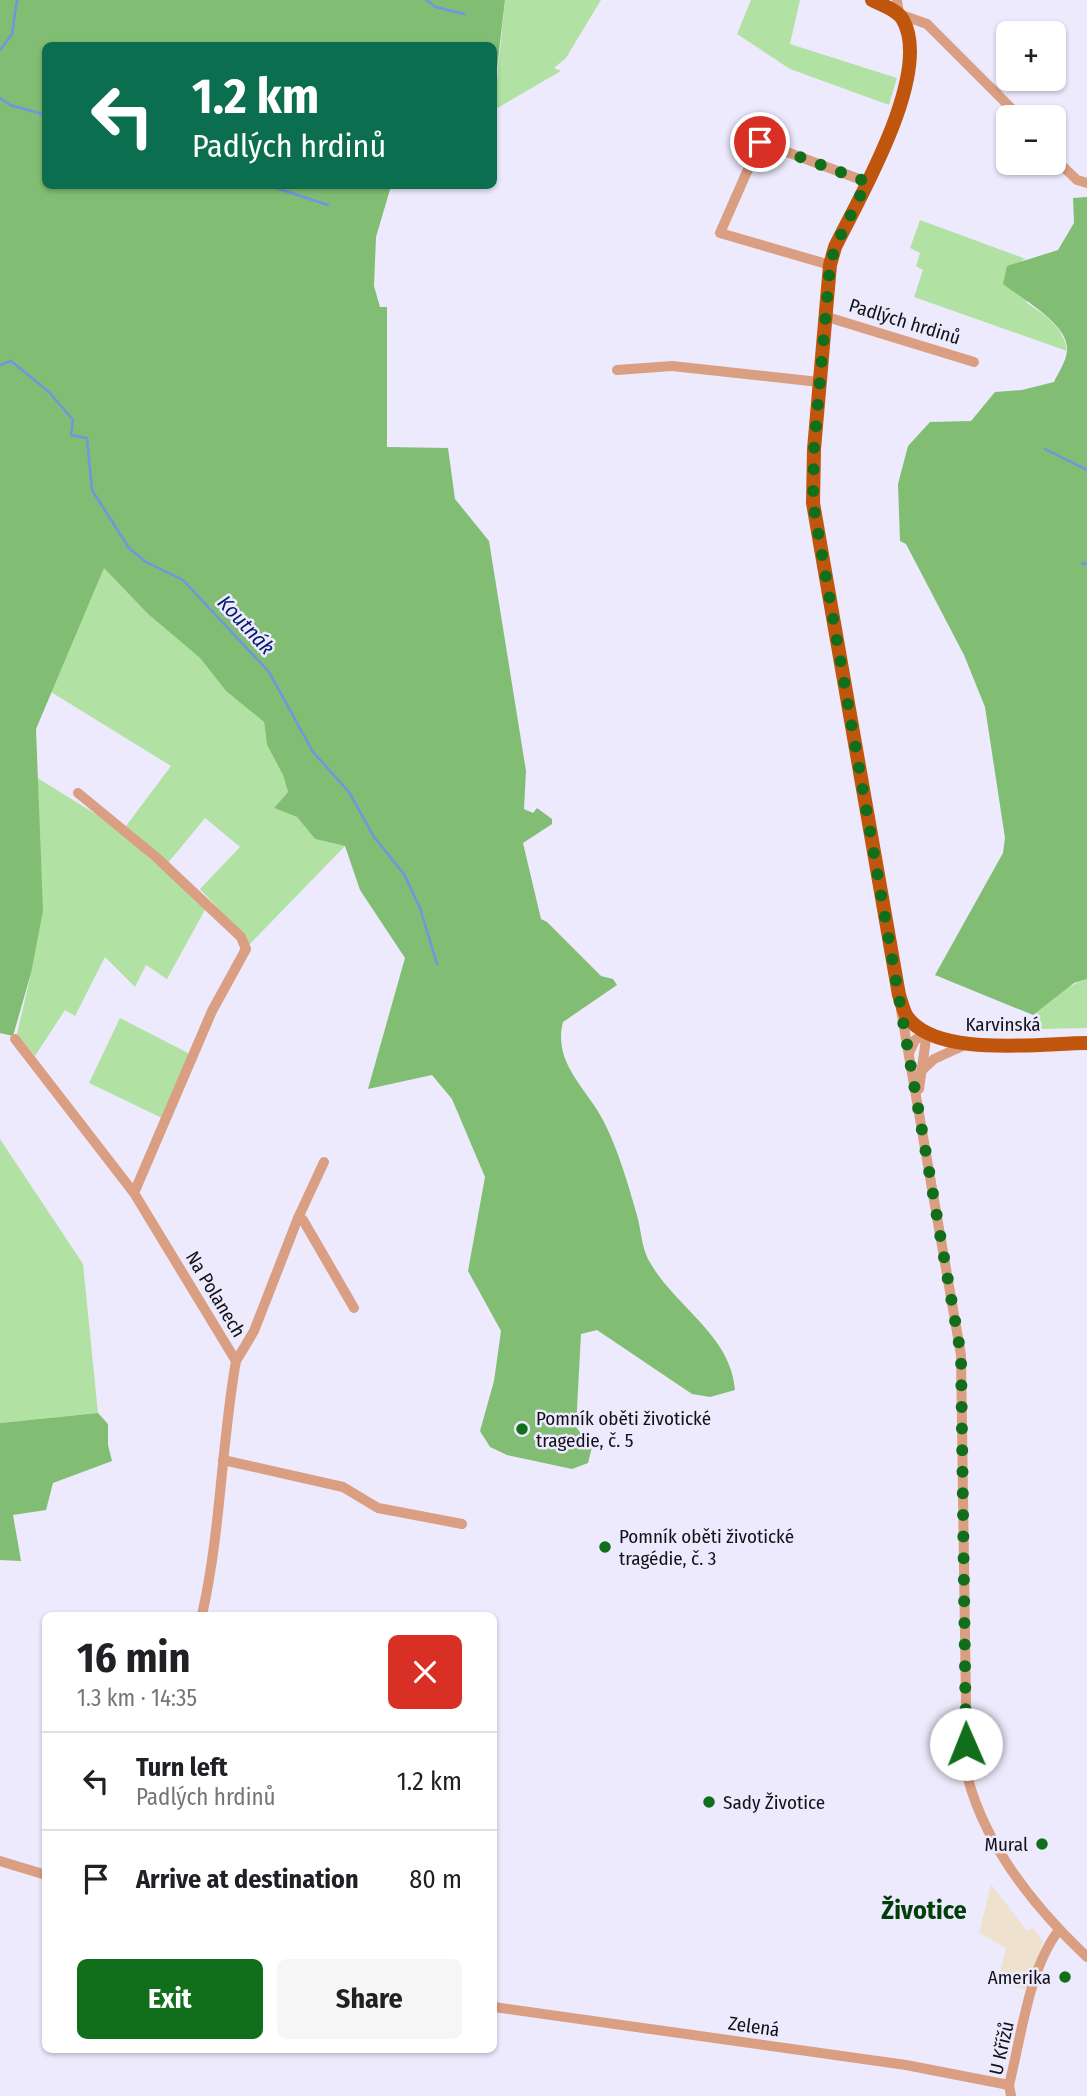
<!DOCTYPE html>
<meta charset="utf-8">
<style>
:root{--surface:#fff;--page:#f6f6f6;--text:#202124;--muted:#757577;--line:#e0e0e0;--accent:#116f1c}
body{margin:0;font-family:"Fira Sans Condensed",sans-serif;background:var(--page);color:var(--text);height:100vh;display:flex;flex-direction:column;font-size:26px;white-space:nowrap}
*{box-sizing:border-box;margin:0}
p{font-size:23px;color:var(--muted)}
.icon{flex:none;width:38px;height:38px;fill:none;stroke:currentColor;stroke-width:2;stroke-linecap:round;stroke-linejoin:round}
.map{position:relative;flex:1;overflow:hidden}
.side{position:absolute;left:42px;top:1612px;width:455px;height:441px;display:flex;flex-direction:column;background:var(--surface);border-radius:10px;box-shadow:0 2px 5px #0004}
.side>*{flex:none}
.top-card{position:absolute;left:42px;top:42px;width:455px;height:147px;border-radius:10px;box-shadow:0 2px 5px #0004;background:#0b6e4f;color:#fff;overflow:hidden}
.controls{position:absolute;left:996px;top:21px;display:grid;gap:14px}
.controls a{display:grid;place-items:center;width:70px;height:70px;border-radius:10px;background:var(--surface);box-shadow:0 2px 5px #0004;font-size:35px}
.pin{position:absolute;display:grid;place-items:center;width:60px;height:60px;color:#fff;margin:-30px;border:4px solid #fff;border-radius:50%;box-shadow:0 2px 7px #0007}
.me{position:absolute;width:77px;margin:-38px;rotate:359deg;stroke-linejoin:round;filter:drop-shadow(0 0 5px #0008)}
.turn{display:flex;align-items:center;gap:24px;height:147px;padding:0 35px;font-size:32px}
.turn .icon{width:91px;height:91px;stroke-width:2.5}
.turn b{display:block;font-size:49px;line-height:60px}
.round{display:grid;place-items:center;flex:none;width:74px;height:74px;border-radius:10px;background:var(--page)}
.summary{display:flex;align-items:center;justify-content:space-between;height:119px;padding:0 35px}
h1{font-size:42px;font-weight:700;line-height:52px}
.cta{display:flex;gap:14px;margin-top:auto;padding:14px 35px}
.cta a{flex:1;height:80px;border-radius:10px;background:var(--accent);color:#fff;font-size:28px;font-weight:700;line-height:80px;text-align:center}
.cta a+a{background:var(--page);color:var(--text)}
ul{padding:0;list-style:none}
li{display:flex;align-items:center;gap:21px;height:98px;padding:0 35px;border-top:2px solid var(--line)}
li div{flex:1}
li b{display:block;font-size:26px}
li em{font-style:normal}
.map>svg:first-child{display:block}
.education{fill:#eee2ce}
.green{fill:#b1e2a4}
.forest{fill:#81bd72}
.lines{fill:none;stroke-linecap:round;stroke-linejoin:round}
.stream{stroke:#7295e3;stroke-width:2.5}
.minor{stroke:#da9f82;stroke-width:10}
.major{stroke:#c0560d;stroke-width:14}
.route{stroke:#116f1c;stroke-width:12;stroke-dasharray:0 21.6}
.poi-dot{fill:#116f1c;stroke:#eeeafd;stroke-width:2.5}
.labels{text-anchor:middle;stroke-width:5;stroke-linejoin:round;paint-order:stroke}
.street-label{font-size:19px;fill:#121117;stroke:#eeeafd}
.poi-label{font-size:19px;fill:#121117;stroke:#eeeafd;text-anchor:start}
.water-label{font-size:21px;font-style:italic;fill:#041972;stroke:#eeeafd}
.district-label{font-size:26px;font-weight:bold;fill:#013e08;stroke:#eeeafd}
</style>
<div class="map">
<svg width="1087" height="2096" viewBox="0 0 1087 2096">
<rect width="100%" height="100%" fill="#eeeafd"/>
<path class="education" d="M 991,1884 L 1027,1931 L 1033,1928 L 1043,1941 L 1028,1990 L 1010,1986 L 1000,1972 L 1006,1948 L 979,1933 Z"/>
<g class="green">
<path d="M 505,0 L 601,0 L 566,58 L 554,68 L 561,71 L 494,110 Z"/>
<path d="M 751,0 L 800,0 L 790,44 L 897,78 L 889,105 L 790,69 L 737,34 Z"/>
<path d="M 920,220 L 1026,259 L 1022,260 L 1027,303 C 1046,316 1064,327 1067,351 L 914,297 L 923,270 L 916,266 L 920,253 L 910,248 Z"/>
<path d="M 104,567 L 148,614 L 200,658 L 226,691 L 264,722 L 267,745 L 283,775 L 288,792 L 274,808 L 297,817 L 315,839 L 345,846 L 248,946 L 243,935 L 200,889 L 240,847 L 205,818 L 168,863 L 126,826 L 171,766 L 51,692 Z"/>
<path d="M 31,774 L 110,823 L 206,908 L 167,979 L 146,965 L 135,987 L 105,957 L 75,1016 L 65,1010 L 35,1056 L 17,1034 L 31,973 Z"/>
<path d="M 1087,979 L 1087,1028 L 1038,1029 L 1029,1024 C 1038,1003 1066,986 1087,979 Z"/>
<path d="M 120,1018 L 190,1054 L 162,1118 L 89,1083 Z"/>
<path d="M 0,1139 L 83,1264 L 98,1413 L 0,1423 Z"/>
</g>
<g class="forest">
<path d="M 0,0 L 505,0 L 494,94 L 494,46 L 46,46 L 46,186 L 391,186 L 376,237 L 374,286 L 380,307 L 387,307 L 387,447 L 448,448 L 455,499 L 489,541 L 526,771 L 524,809 L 533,813 L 537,808 L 552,819 L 552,824 L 523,843 L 541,919 L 547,922 L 601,976 L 613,979 L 617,985 L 563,1022 C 552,1065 590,1090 606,1126 C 619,1153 628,1184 636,1212 C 641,1227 641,1245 648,1259 C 673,1306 731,1334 735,1390 L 710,1397 L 692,1394 L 597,1330 L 581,1334 L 576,1427 L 592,1447 L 588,1463 L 572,1469 L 507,1455 L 490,1447 L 480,1431 L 494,1381 L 501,1331 L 468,1271 L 485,1177 L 452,1099 L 432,1075 L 368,1089 L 405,958 L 360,890 L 345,846 L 315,839 L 297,817 L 274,808 L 288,792 L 283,775 L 267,745 L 264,722 L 226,691 L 200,658 L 148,614 L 104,568 L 36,729 L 43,911 L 31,973 L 13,1036 L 0,1033 Z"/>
<path d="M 1087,197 L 1087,979 L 1074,983 L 1033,1015 L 935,975 L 1003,853 L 1005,838 L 985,707 L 964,655 L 906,544 L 900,541 L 898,484 L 908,446 L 930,422 L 971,421 L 995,392 L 1022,390 L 1054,382 C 1058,373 1066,362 1067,351 C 1070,325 1022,299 1003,284 L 1007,266 L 1058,250 L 1074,223 L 1073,198 Z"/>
<path d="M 98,1413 L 108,1424 L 108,1445 L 112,1461 L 53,1483 L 46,1510 L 13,1515 L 21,1561 L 0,1560 L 0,1423 Z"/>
</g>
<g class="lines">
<g class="stream">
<path d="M 426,0 L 436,7 L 464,14"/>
<path d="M 0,50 L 12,34 L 17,0"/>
<path d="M 0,98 L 10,105 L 46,115"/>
<path d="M 270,186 L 328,205"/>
<path d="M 0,365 L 11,361 L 49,392 L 73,420 L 71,435 L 87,438 L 92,490 L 129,548 L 146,562 L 183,580 L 269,672 L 313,752 L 349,792 L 374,837 L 404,874 L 420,908 L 437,964"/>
<path d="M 1045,449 L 1087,470"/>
<path d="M 1082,564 L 1087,563"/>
</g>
<g class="minor">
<path d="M 897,0 L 899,14 L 927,24 L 1020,117"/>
<path d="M 1054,158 L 1077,180 L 1087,183"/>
<path d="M 830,265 L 720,233 L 760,142 L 867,182"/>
<path d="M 824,316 L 974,362"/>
<path d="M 617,370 L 672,366 L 819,382"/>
<path d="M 78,793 L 156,857 L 241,937 L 246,949 L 212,1011 L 134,1193"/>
<path d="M 901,1010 L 961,1355 L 967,1775 C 985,1846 1034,1907 1087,1957"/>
<path d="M 15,1039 L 134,1193 L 236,1361 C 221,1446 221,1531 202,1615"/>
<path d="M 909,1053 L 915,1040 L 927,1032 L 919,1089"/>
<path d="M 922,1070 L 934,1059 L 967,1044"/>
<path d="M 298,1218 L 303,1220 L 354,1308"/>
<path d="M 236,1361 L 254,1331 L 298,1218 L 324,1162"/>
<path d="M 223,1460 L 343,1487 L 378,1508 L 462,1524"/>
<path d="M 0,1861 L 46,1875"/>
<path d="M 494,2007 L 906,2065 L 1009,2085"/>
<path d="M 1011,2096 L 1009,2085 C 1021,2038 1029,1968 1059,1930"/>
</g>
<path class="major" d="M 872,0 C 882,5 898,10 903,20 C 933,73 859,198 835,247 L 830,265 L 814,449 L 813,503 L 899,995 C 901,1001 903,1009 906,1015 C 934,1059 1041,1043 1087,1043"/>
</g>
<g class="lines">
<path class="route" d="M 760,142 L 867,182 L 835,247 L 830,265 L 814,449 L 813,503 L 961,1355 L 966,1744"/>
</g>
<g class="poi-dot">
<circle cx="522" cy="1429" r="7"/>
<circle cx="605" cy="1547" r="7"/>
<circle cx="709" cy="1802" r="7"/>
<circle cx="1042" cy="1844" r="7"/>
<circle cx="1065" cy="1977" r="7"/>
</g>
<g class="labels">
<g class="street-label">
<text transform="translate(905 321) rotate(17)" y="7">Padlých hrdinů</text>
<text x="1003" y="1031">Karvinská</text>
<text transform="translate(216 1294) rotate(59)" y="7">Na Polanech</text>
<text transform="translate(754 2026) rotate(8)" y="7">Zelená</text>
<text transform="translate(1001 2048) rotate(-77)" y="7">U Křížů</text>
</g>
<g class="poi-label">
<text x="536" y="1425">Pomník oběti životické<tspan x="536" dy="22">tragedie, č. 5</tspan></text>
<text x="619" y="1543">Pomník oběti životické<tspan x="619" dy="22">tragédie, č. 3</tspan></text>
<text x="723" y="1809">Sady Životice</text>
<text x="1028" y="1851" text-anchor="end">Mural</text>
<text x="1051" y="1984" text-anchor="end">Amerika</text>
</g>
<g class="water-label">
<text transform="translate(246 625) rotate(47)" y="7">Koutnák</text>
</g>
<g class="district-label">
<text x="924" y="1919">Životice</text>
</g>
</g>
</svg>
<div class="controls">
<a>+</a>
<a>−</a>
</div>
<div class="pin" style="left:760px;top:142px;background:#d93025"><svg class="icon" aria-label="arrive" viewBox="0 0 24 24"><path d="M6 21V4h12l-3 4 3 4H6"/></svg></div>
<svg class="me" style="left:966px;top:1744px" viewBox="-20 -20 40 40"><circle r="19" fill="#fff"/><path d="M0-13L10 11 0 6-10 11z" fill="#116f1c"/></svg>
<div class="top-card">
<div class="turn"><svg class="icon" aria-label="left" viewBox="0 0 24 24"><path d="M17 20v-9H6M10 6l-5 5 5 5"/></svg><div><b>1.2 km</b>Padlých hrdinů</div></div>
</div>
<section class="side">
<div class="summary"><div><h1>16 min</h1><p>1.3 km · 14:35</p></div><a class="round" style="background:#d93025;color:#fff"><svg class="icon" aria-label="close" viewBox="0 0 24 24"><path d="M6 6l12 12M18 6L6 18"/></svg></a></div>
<ul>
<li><svg class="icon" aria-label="left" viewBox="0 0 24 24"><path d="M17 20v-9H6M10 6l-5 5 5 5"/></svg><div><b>Turn left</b><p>Padlých hrdinů</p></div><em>1.2 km</em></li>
<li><svg class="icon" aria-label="arrive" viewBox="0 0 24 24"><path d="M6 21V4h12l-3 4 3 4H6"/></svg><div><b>Arrive at destination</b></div><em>80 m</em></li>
</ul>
<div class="cta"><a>Exit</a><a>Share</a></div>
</section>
</div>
